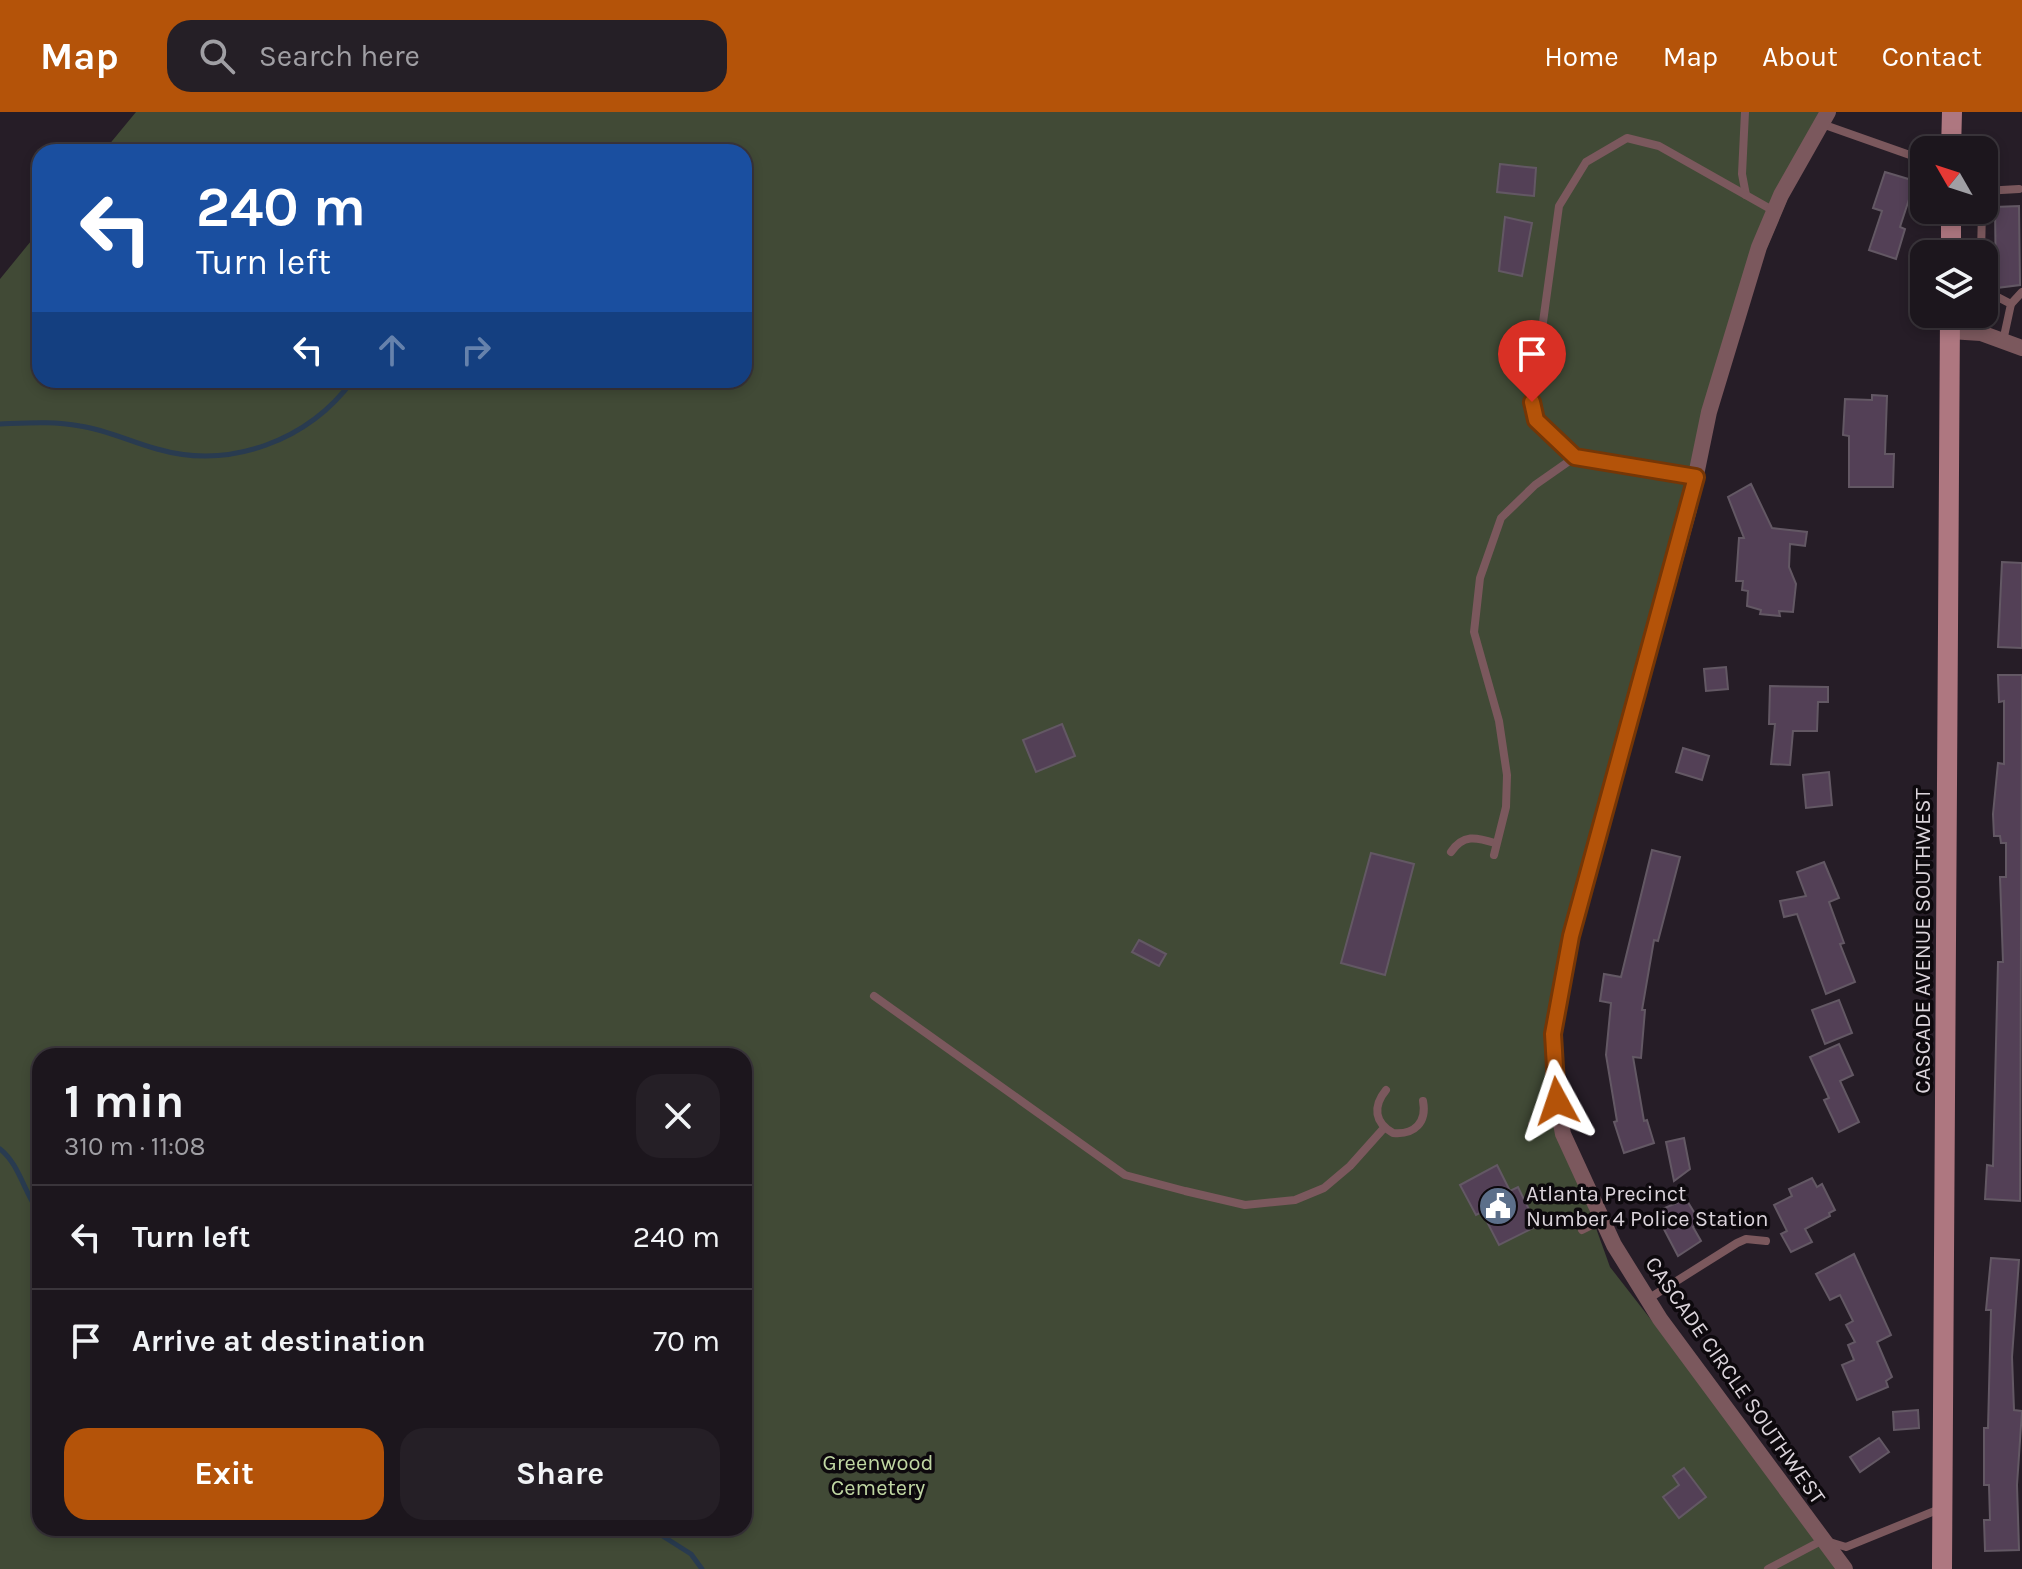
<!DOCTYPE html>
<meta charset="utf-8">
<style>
:root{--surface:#1c161d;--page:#251f26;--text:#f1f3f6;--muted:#a09fa4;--line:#3a353b;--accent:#b45309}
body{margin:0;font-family:Karla,sans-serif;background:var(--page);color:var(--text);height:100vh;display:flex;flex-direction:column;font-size:30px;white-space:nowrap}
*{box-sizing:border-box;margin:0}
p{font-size:26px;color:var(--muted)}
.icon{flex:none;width:44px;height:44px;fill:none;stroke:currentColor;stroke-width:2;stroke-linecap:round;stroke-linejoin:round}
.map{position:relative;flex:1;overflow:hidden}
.panel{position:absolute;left:32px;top:936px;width:720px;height:488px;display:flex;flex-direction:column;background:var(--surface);border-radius:24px;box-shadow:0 4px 12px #0003,0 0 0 2px var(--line)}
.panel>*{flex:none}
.banner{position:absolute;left:32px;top:32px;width:720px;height:244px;border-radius:24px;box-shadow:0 4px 12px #0003,0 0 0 2px var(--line);background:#1a4fa0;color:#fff;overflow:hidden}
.needle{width:52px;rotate:309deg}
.fabs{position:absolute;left:1910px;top:24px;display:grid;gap:16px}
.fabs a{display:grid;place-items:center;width:88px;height:88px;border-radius:16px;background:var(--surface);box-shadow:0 4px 12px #0003,0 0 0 2px var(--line);font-size:40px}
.pin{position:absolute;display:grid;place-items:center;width:68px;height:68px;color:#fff;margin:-82px -34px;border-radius:50% 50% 50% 0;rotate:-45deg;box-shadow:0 0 8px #0007}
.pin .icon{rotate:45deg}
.me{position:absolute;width:88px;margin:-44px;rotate:355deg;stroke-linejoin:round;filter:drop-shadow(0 0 6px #0008)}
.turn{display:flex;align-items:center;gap:28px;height:168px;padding:0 32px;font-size:36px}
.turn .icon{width:104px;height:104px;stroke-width:2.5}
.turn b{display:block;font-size:56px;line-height:68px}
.lanes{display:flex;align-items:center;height:76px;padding:0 32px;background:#0003;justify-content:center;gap:40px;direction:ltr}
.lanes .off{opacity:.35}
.round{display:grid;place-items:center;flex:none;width:84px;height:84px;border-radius:24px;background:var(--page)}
.head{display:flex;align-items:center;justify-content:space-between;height:136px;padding:0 32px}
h1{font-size:48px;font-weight:700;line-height:60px}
.button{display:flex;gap:16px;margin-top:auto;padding:16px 32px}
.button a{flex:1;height:92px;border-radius:24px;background:var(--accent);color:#fff;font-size:32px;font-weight:700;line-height:92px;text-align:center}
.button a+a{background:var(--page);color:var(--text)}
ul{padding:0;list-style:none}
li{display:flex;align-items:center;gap:24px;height:104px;padding:0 32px;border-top:2px solid var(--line)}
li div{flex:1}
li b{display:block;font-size:30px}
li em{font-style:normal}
header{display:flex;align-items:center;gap:48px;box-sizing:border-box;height:112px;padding:0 40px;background:var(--accent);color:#fff}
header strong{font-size:38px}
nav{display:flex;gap:44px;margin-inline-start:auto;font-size:28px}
.search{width:560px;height:72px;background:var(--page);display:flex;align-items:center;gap:20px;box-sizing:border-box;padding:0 28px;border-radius:24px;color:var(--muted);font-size:30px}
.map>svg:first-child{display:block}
.green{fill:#414a36;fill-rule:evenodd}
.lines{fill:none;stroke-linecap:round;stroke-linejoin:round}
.stream{stroke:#293b50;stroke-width:5}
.building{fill:#534056;stroke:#635864;stroke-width:2}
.service{stroke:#7b585d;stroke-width:8}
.minor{stroke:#7b585d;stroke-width:16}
.secondary{stroke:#ae7780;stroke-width:20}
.route-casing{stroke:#753606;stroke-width:20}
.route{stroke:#b45309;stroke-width:14}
.labels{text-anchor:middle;stroke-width:7;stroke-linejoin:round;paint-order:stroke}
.street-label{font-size:22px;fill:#dbd4db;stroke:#0d090d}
.poi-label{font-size:22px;fill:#dbd4db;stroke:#0d090d;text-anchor:start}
.park-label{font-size:22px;fill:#c0d7a3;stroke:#0d090d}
</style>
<header>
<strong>Map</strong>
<div class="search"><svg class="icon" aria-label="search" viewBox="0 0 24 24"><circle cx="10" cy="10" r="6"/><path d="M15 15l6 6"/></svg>Search here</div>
<nav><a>Home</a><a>Map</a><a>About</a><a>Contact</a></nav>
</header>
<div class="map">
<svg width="2022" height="1457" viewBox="0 0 2022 1457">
<rect width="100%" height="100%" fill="#261d27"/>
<path class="green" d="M 136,0 L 1824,0 L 1738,205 L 1560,894 L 1564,1027 L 1610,1155 L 1845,1457 L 0,1457 L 0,167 L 40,118 L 40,268 L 744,268 L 744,40 L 103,40 ZM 40,944 L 744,944 L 744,1416 L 40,1416 Z"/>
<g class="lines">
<g class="stream">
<path d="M 0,312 C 27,311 54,309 80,314 C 107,318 131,330 157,337 C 230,358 308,329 353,268"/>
<path d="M 0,1037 C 20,1053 24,1081 40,1102"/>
<path d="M 571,1416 L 595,1420 L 603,1416"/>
<path d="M 650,1416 L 691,1442 L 702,1457"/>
</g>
</g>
<g class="building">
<path d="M 1500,52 L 1536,56 L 1534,84 L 1497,80 Z"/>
<path d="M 1885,60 L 1915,69 L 1900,115 L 1905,117 L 1896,147 L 1869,138 L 1882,99 L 1873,96 Z"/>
<path d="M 2019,94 L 2020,173 L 1996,176 L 1995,95 Z"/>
<path d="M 1505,105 L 1532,111 L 1522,164 L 1499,159 Z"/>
<path d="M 1872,283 L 1887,284 L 1885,342 L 1894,342 L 1893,375 L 1849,375 L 1849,324 L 1843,323 L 1845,287 L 1872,288 Z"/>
<path d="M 1751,372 L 1772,416 L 1807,420 L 1805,434 L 1790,432 L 1789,455 L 1796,472 L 1793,500 L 1779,499 L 1780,504 L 1760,502 L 1761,498 L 1747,494 L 1748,479 L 1742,478 L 1743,469 L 1736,469 L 1739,426 L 1744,426 L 1728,385 Z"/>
<path d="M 2002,450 L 2022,451 L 2022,536 L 1998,535 Z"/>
<path d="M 1726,555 L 1728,577 L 1706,579 L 1704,557 Z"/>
<path d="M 1998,563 L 2022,563 L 2020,1089 L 1985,1087 L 1987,1053 L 1993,1054 L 1998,850 L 2003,850 L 2000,765 L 2006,765 L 2006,731 L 2001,731 L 2000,724 L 1994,724 L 1993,702 L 1998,651 L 2004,652 L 2004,589 L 1999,590 Z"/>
<path d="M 1770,574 L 1828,575 L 1828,590 L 1818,590 L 1817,619 L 1793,619 L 1790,653 L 1771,652 L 1775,612 L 1769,612 Z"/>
<path d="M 1062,612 L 1075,644 L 1036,660 L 1023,628 Z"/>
<path d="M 1683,636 L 1709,644 L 1702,668 L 1676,660 Z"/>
<path d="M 1829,660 L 1832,693 L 1806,696 L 1803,663 Z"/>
<path d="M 1652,738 L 1680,745 L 1658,829 L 1654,828 L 1642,898 L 1645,898 L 1641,946 L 1633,945 L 1644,1009 L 1647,1008 L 1654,1031 L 1624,1041 L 1614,1010 L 1617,1009 L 1606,943 L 1611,891 L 1600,889 L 1604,862 L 1621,865 Z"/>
<path d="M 1371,741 L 1414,752 L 1385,863 L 1341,851 Z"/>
<path d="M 1824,750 L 1839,786 L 1829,790 L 1844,831 L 1840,832 L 1855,870 L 1826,882 L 1797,802 L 1784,805 L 1780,789 L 1806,784 L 1797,760 Z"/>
<path d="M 1139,828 L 1166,842 L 1159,854 L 1132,840 Z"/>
<path d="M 1839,888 L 1852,921 L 1825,932 L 1812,898 Z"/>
<path d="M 1839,932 L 1853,963 L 1840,969 L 1859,1010 L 1839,1020 L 1824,988 L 1829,986 L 1810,945 Z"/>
<path d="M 1684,1026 L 1690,1057 L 1674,1069 L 1666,1030 Z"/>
<path d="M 1497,1053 L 1510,1079 L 1518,1075 L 1537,1114 L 1499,1133 L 1482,1100 L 1476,1103 L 1460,1073 Z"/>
<path d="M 1812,1066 L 1817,1075 L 1822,1072 L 1835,1098 L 1829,1101 L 1830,1104 L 1805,1117 L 1812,1130 L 1791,1140 L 1781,1122 L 1787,1119 L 1774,1093 L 1792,1084 L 1789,1077 Z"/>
<path d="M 1686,1087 L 1700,1110 L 1693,1115 L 1701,1129 L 1678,1144 L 1655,1100 Z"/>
<path d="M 1854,1142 L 1891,1223 L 1877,1230 L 1892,1265 L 1886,1269 L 1888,1275 L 1857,1288 L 1842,1253 L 1854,1248 L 1848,1233 L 1855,1230 L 1846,1213 L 1853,1209 L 1840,1183 L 1830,1188 L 1816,1162 Z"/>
<path d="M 1991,1146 L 2019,1148 L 2012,1245 L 2014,1298 L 2022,1299 L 2017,1373 L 2019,1438 L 1985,1439 L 1984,1408 L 1990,1408 L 1989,1373 L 1984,1373 L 1984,1316 L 1988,1316 L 1991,1198 L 1986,1198 Z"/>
<path d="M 1918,1298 L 1919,1316 L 1894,1318 L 1893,1300 Z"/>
<path d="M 1879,1326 L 1889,1340 L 1860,1360 L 1850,1345 Z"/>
<path d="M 1684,1356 L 1706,1385 L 1679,1406 L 1663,1385 L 1679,1373 L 1673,1364 Z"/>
</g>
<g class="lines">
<g class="service">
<path d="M 1745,0 L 1742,62 L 1746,83"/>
<path d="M 1822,12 L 1924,48"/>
<path d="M 1984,79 L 2019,77"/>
<path d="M 1981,142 L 1982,98"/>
<path d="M 1984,171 L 1988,180 L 2011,192 L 2003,229"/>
<path d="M 2011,192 L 2022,180"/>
<path d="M 1575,345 L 1536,308 L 1532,290 L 1559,94 L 1586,50 L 1627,26 L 1659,34 L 1774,99"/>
<path d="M 1451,740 C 1463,722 1476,725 1495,731"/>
<path d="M 1494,743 L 1506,695 L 1507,663 L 1499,609 L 1474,520 L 1480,466 L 1501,406 L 1535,373 L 1575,345 L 1696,365"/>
<path d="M 874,884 L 1125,1063 L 1185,1079 L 1245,1093 L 1295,1088 L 1324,1076 L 1350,1054 L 1384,1016"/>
<path d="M 1386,978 C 1372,995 1375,1011 1393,1021 C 1415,1023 1427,1010 1423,989"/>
<path d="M 1532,1013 L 1560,1008"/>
<path d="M 1582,1118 L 1602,1108"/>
<path d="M 1648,1187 L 1737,1131 L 1746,1127 L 1766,1129"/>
<path d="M 1768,1457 L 1823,1428 L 1846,1435 L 1942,1396"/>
</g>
<g class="minor">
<path d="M 1828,0 L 1781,83 L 1759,135 L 1709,300 L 1689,397 L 1571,824 L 1553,922 L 1553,970 L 1563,1022 L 1614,1133 L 1660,1207 L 1845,1457"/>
<path d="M 1950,219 L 1981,221 L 2022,236"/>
</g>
<g class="secondary">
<path d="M 1951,38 L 1952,0"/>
<path d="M 1951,142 L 1951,98"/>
<path d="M 1942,1457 L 1950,202"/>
</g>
</g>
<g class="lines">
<g class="route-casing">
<path id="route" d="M 1532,290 L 1536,308 L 1575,345 L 1696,365 L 1571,824 L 1553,922 L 1557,989"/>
</g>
<use href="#route" class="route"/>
</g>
<defs>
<g id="civic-disc" transform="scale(2)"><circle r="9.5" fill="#5c6f8a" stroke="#0d090d"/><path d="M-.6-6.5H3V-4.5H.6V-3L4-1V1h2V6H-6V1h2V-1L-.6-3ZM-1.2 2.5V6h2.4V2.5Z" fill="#fff"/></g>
</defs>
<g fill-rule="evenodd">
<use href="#civic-disc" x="1498" y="1094"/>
</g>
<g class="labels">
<g class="street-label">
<text transform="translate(1922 829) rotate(-90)" y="8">CASCADE AVENUE SOUTHWEST</text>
<text transform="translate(1736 1268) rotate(55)" y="8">CASCADE CIRCLE SOUTHWEST</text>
</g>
<g class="poi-label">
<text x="1526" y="1089">Atlanta Precinct<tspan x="1526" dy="25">Number 4 Police Station</tspan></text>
</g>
<g class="park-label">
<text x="878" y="1358">Greenwood<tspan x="878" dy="25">Cemetery</tspan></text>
</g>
</g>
</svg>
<div class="fabs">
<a><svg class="needle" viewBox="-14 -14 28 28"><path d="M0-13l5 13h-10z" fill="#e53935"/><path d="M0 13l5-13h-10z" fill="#a09fa4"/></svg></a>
<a><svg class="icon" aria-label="layers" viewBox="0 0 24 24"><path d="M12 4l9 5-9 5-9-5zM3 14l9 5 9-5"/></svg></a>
</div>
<div class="pin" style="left:1532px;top:290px;background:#d93025"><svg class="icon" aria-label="arrive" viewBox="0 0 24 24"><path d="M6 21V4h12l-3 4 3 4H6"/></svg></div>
<svg class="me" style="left:1557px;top:989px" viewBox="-20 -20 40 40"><path d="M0-17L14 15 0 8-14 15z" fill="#b45309" stroke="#fff" stroke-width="4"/></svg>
<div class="banner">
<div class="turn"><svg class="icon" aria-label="left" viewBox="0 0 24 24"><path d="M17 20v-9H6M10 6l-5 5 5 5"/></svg><div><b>240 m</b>Turn left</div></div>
<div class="lanes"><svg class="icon" aria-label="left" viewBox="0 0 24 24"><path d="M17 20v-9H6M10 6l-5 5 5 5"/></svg><svg class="icon off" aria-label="ahead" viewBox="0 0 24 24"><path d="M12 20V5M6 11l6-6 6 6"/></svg><svg class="icon off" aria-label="right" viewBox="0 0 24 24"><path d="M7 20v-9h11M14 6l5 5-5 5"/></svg></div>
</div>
<section class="panel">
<div class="head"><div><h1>1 min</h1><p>310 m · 11:08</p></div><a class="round"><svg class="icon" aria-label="close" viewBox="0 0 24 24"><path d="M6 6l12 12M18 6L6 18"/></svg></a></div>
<ul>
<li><svg class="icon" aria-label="left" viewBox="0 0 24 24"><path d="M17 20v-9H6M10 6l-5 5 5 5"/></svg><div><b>Turn left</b></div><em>240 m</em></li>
<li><svg class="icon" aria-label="arrive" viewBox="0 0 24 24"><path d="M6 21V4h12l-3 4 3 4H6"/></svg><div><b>Arrive at destination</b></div><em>70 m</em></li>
</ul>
<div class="button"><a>Exit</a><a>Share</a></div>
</section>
</div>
